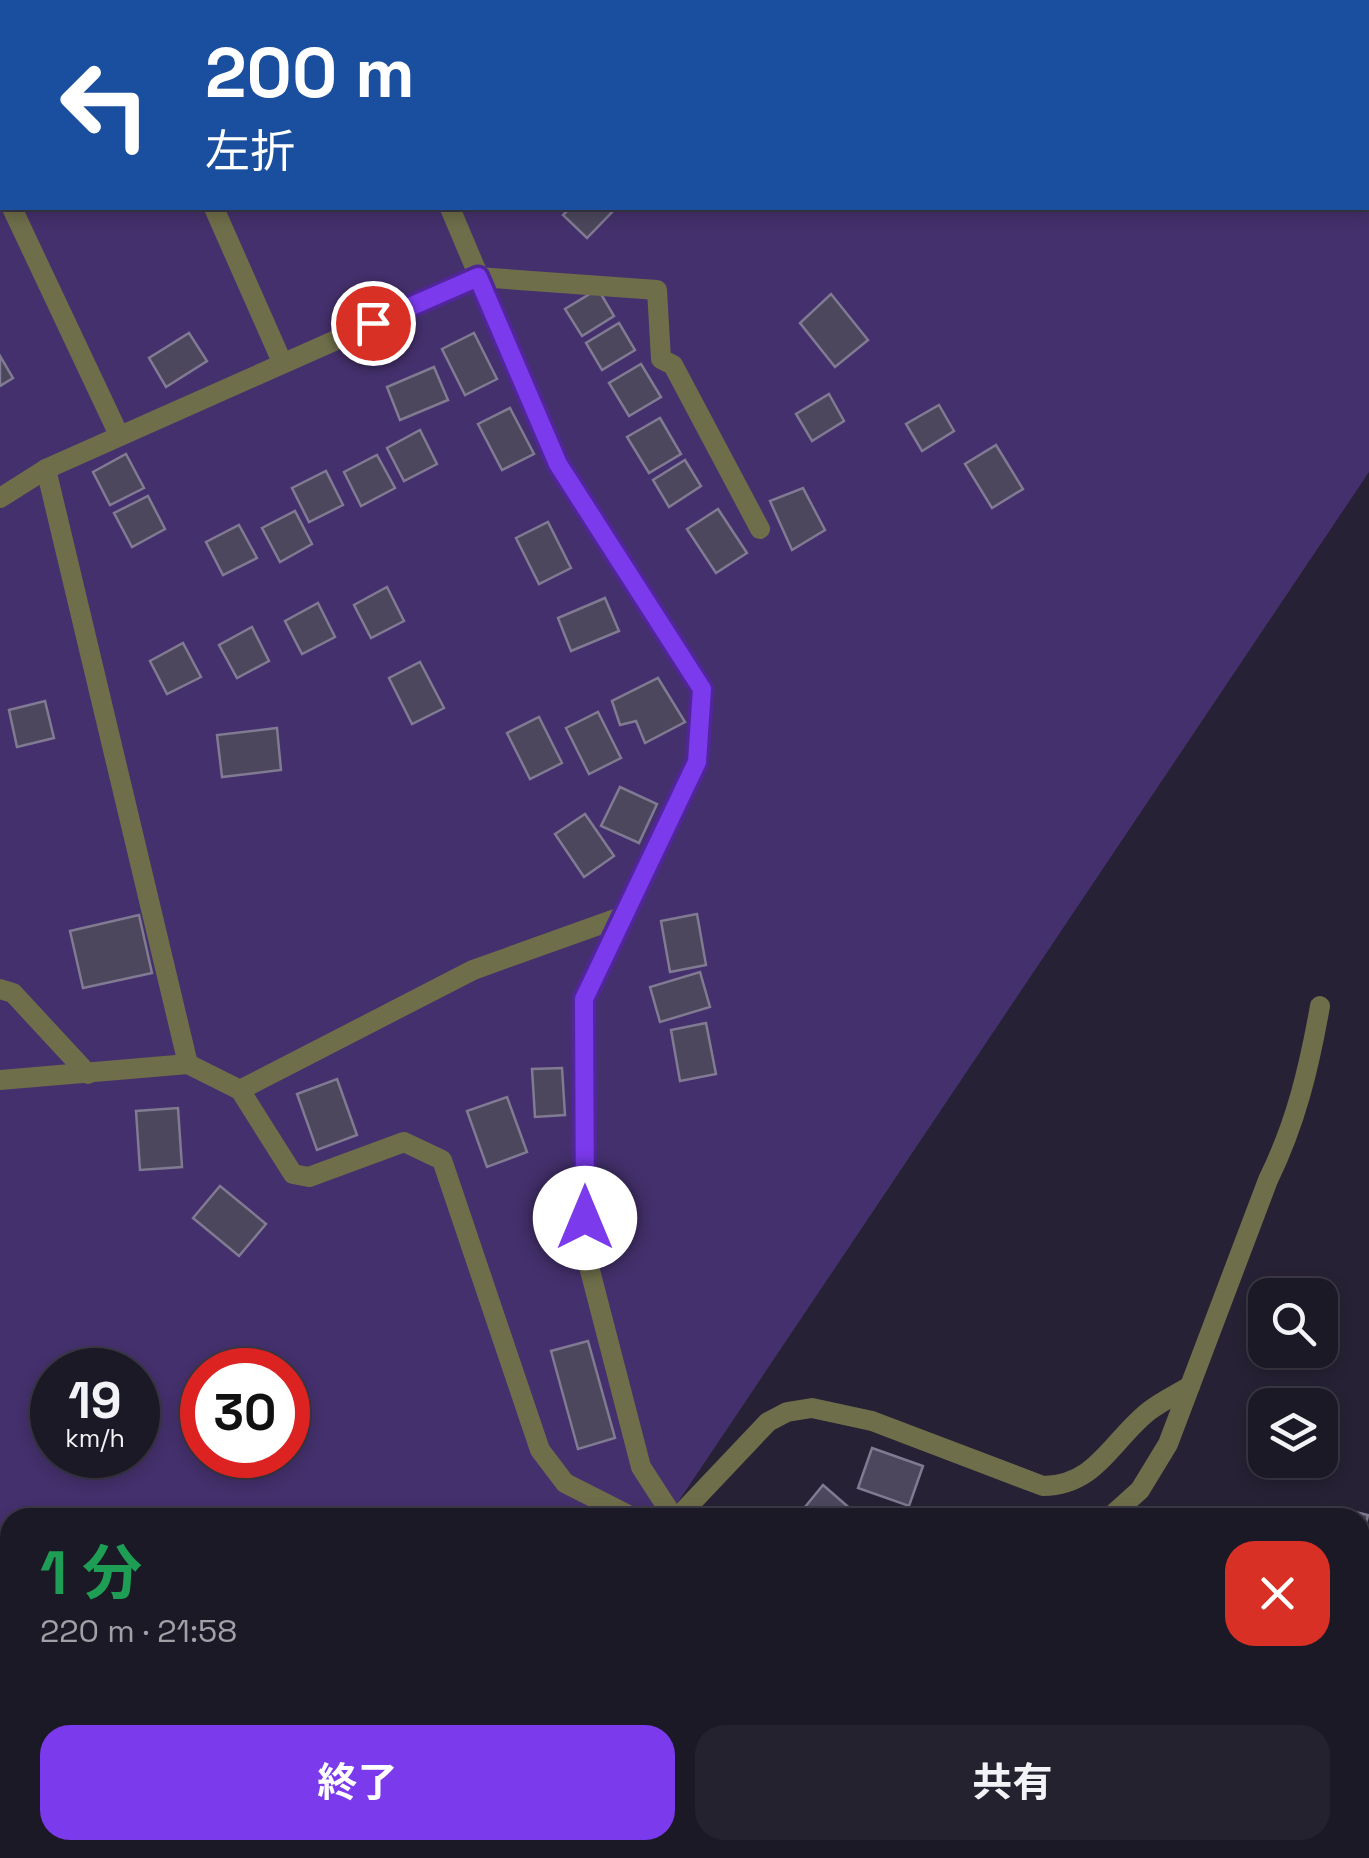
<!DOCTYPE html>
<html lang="ja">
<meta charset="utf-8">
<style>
:root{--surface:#1c1927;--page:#25222f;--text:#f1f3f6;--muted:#a0a0a7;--line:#3a3844;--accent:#7c3aed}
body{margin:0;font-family:"Space Grotesk","Noto Sans JP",sans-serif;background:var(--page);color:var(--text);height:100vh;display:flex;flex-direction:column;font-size:38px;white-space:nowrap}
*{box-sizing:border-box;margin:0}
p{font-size:32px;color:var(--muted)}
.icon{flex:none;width:55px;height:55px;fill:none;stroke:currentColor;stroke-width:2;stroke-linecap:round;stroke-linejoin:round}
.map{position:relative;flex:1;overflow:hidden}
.side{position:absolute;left:0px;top:1508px;width:1370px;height:352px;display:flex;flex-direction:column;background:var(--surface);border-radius:30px 30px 0 0;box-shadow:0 5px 15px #0003,0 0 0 2px var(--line)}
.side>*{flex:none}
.banner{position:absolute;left:0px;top:0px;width:1370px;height:210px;box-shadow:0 5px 15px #0003,0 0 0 2px var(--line);background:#1a4fa0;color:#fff;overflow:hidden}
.tools{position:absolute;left:1248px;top:1278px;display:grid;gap:20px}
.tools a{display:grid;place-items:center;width:90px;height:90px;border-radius:20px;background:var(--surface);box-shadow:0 5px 15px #0003,0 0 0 2px var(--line);font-size:50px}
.speed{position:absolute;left:30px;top:1348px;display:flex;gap:20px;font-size:50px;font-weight:700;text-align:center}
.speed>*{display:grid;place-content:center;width:130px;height:130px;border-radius:50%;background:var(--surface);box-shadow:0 5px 15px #0003,0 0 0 2px var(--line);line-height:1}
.speed small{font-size:25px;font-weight:400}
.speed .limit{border:15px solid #d22;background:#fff;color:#111}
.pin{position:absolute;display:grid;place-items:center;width:85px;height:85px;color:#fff;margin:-42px;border:5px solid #fff;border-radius:50%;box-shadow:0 2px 10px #0007}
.me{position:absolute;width:110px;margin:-55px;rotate:0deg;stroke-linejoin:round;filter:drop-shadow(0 0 8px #0008)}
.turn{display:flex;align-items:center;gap:35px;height:210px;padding:0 40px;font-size:45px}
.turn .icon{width:130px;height:130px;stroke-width:2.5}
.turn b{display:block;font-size:70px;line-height:85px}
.round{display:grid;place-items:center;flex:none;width:105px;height:105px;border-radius:30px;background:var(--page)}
.head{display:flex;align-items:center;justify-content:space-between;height:170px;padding:0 40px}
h1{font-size:60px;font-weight:700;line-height:75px;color:#1e9e55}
.primary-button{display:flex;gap:20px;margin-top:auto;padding:20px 40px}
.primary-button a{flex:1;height:115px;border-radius:30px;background:var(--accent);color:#fff;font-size:40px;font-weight:700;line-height:115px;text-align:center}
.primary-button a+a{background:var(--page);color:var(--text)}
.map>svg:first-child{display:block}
.green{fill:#44306c;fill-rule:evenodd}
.building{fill:#4c475c;stroke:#807a92;stroke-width:2.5}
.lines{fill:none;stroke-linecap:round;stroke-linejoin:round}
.street{stroke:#6e6e4a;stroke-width:20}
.route-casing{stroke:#51269a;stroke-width:25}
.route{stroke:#7c3aed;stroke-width:18}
</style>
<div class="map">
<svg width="1369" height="1858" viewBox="0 0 1369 1858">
<rect width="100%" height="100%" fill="#262134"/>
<g class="green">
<path d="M 0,0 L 1369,0 L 1369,472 L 668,1517 L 10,1518 L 10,1850 L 447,1850 L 443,1858 L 0,1858 ZM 2,2 L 1368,2 L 1368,208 L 2,208 ZM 52,1370 L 138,1370 L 138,1455 L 52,1455 ZM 202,1370 L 288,1370 L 288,1455 L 202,1455 Z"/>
<path d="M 1369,1691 L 1369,1858 L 1307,1858 L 1307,1850 L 1360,1850 L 1360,1703 Z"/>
</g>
<g class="building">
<path d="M 163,0 L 207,0 L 209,2 L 159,2 Z"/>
<path d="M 570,208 L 616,208 L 587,238 L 563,215 Z"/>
<path d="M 598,289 L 614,316 L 582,336 L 565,309 Z"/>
<path d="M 831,294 L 868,340 L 835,367 L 800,323 Z"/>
<path d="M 619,323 L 635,350 L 602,370 L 586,343 Z"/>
<path d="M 189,333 L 207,361 L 166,387 L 149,358 Z"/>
<path d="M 474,333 L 497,379 L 465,395 L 442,349 Z"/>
<path d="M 0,356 L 13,378 L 0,386 Z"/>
<path d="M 641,364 L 661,397 L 629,416 L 609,383 Z"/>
<path d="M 434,367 L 448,400 L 400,420 L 387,387 Z"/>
<path d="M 829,394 L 844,421 L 812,441 L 796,414 Z"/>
<path d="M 939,405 L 954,431 L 922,451 L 906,424 Z"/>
<path d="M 510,408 L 534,454 L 502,470 L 478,424 Z"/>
<path d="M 660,418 L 681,454 L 649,473 L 627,437 Z"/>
<path d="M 420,430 L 437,464 L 404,481 L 387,448 Z"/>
<path d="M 996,445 L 1023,489 L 992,508 L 965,464 Z"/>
<path d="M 126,454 L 144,488 L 110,505 L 93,472 Z"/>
<path d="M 377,455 L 395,488 L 361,506 L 344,472 Z"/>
<path d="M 685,460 L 701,486 L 669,507 L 653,480 Z"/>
<path d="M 326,471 L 343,505 L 309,522 L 292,488 Z"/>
<path d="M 803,488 L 825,530 L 792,550 L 770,501 Z"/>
<path d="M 148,496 L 165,529 L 132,547 L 114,513 Z"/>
<path d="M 718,509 L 747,553 L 716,573 L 687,529 Z"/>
<path d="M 295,511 L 312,544 L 280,562 L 262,528 Z"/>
<path d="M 548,522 L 571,568 L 539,584 L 516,538 Z"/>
<path d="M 239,525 L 257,558 L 223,575 L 206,542 Z"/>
<path d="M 387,587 L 404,621 L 371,638 L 354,605 Z"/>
<path d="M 605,598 L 619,631 L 571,651 L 558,618 Z"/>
<path d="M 318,603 L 335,637 L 302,654 L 285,621 Z"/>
<path d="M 252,627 L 269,661 L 237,678 L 219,645 Z"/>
<path d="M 183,643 L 201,677 L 167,694 L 150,661 Z"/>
<path d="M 420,662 L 444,708 L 412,724 L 389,678 Z"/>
<path d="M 658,678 L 685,722 L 645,743 L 636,721 L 620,725 L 612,701 Z"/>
<path d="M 45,701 L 54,738 L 17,747 L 9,710 Z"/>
<path d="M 598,712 L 621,758 L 589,774 L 566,728 Z"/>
<path d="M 539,717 L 562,763 L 530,779 L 507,733 Z"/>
<path d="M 277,728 L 281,770 L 222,777 L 217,735 Z"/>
<path d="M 620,787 L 657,804 L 639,843 L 601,826 Z"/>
<path d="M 585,814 L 614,856 L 584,877 L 555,834 Z"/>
<path d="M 697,914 L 706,965 L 670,972 L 661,921 Z"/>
<path d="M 139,915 L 152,973 L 83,988 L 70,931 Z"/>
<path d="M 700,972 L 710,1007 L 660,1022 L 650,987 Z"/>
<path d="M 706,1023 L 716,1074 L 680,1081 L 671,1030 Z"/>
<path d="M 562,1068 L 565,1115 L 535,1117 L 532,1069 Z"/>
<path d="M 337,1079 L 357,1135 L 317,1150 L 297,1094 Z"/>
<path d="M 507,1097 L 527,1152 L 487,1167 L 467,1111 Z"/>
<path d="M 178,1108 L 182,1167 L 140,1170 L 136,1111 Z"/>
<path d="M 220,1186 L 266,1224 L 239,1256 L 193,1218 Z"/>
<path d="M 588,1341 L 615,1438 L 578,1449 L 551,1351 Z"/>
<path d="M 872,1448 L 923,1466 L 909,1506 L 858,1488 Z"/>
<path d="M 823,1485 L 861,1518 L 796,1518 Z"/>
<path d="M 1339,1508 L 1368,1515 L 1360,1550 L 1360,1518 L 1337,1518 Z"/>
<path d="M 1360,1635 L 1369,1640 L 1369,1679 L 1360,1675 Z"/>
<path d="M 689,1850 L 746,1850 L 743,1858 L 686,1858 Z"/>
<path d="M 1023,1850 L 1081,1850 L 1078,1858 L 1043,1858 Z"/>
</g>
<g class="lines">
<g class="street">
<path d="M 0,181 L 2,186"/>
<path d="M 12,208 L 119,435"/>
<path d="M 214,208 L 282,362"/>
<path d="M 450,208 L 558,464 L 701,689 L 697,762 L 583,999 L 586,1255 L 641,1467 L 674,1518"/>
<path d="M 46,469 L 188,1064"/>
<path d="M 0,498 L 46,469 L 478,277 L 657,290 L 661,359 L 673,365 L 760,529"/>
<path d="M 0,989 L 13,993 L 88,1074"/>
<path d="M 0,1080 L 188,1064 L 240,1090 L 293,1174 L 309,1177 L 404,1142 L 442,1160 L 540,1450 L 565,1483 L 634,1518"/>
<path d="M 240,1090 L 473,970 L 621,917"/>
<path d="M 677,1518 L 768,1422 L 787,1412 L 812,1408 L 872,1421 L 1043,1486 C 1096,1486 1112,1440 1149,1411 C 1162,1401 1177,1394 1190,1386"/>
<path d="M 1109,1518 L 1140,1490 L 1168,1444 L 1268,1180 C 1296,1123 1309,1068 1320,1006"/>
<path d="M 1360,1584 L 1369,1575"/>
<path d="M 893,1850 L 894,1858"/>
<path d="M 1163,1850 L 1177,1858"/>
<path d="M 502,1858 L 504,1850"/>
</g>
</g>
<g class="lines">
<g class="route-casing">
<path id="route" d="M 373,323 L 478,277 L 558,464 L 702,689 L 697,762 L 584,999 L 585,1218"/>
</g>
<use href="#route" class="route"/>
</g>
</svg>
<div class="tools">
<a><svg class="icon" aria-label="search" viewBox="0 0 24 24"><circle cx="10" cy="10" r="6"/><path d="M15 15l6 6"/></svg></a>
<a><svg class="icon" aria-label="layers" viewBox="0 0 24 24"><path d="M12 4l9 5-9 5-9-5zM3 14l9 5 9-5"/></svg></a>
</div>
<div class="speed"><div>19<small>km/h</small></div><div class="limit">30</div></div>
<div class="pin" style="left:373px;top:323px;background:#d93025"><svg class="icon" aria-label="arrive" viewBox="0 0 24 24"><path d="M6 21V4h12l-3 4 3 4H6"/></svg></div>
<svg class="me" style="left:585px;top:1218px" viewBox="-20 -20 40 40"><circle r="19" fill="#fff"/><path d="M0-13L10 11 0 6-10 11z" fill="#7c3aed"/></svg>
<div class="banner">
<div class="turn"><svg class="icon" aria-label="left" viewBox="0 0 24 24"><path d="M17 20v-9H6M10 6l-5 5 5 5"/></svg><div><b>200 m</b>左折</div></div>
</div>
<section class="side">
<div class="head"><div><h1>1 分</h1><p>220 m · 21:58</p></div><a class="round" style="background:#d93025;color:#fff"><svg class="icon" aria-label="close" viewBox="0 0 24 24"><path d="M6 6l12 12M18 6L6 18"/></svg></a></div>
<div class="primary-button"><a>終了</a><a>共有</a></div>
</section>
</div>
